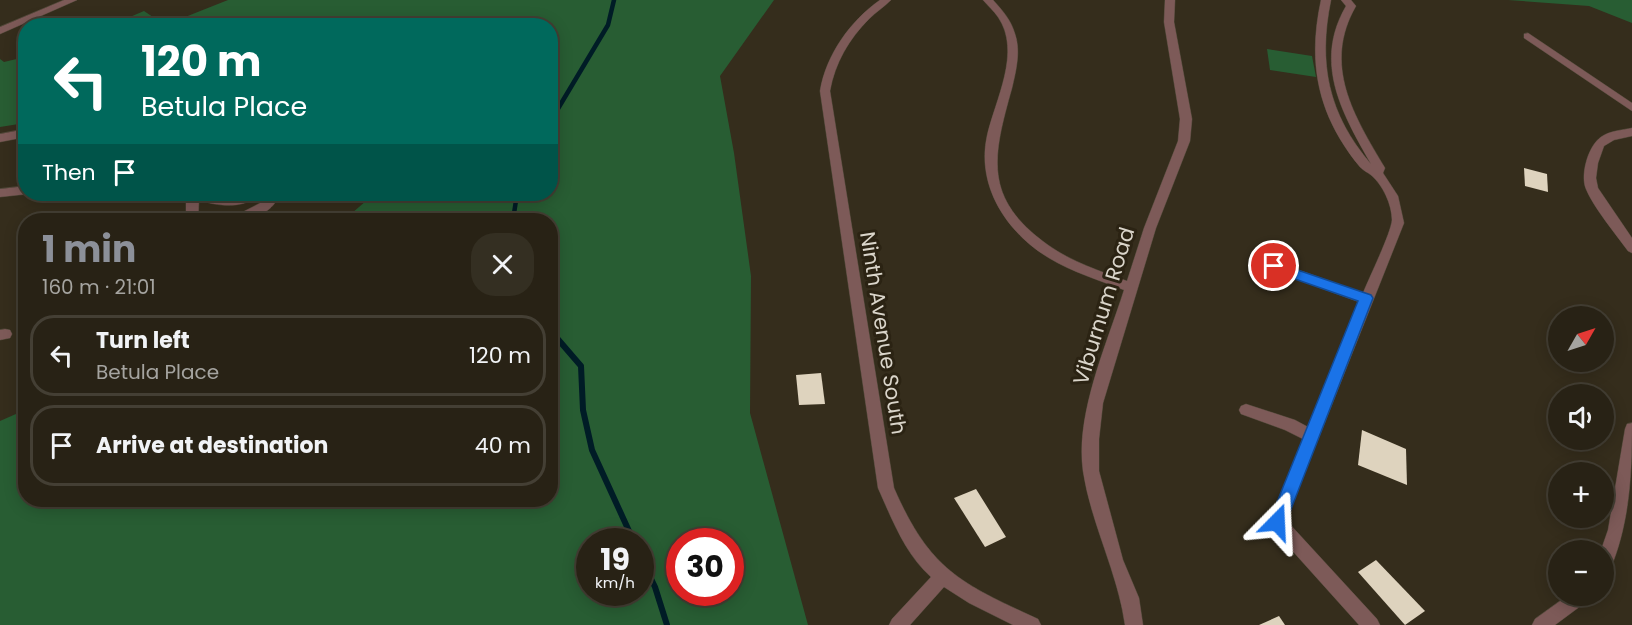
<!DOCTYPE html>
<meta charset="utf-8">
<style>
:root{--surface:#282215;--page:#342f22;--text:#f1f3f6;--muted:#a5a4a0;--line:#443f34;--accent:#8c9099}
body{margin:0;font-family:Poppins,sans-serif;background:var(--page);color:var(--text);height:100vh;display:flex;flex-direction:column;font-size:22px;white-space:nowrap}
*{box-sizing:border-box;margin:0}
p{font-size:20px;color:var(--muted)}
.icon{flex:none;width:33px;height:33px;fill:none;stroke:currentColor;stroke-width:2;stroke-linecap:round;stroke-linejoin:round}
.map{position:relative;flex:1;overflow:hidden}
.side{position:absolute;left:18px;top:213px;width:540px;height:294px;display:flex;flex-direction:column;background:var(--surface);border-radius:24px;box-shadow:0 3px 15px #0003,0 0 0 2px var(--line)}
.side>*{flex:none}
.hud{position:absolute;left:18px;top:18px;width:540px;height:183px;border-radius:24px;box-shadow:0 3px 15px #0003,0 0 0 2px var(--line);background:#00695c;color:#fff;overflow:hidden}
.needle{width:39px;rotate:51deg}
.fabs{position:absolute;left:1548px;top:306px;display:grid;gap:12px}
.fabs a{display:grid;place-items:center;width:66px;height:66px;border-radius:50%;background:var(--surface);box-shadow:0 3px 15px #0003,0 0 0 2px var(--line);font-size:30px}
.speed{position:absolute;left:576px;top:528px;display:flex;gap:12px;font-size:30px;font-weight:700;text-align:center}
.speed>*{display:grid;place-content:center;width:78px;height:78px;border-radius:50%;background:var(--surface);box-shadow:0 3px 15px #0003,0 0 0 2px var(--line);line-height:1}
.speed small{font-size:15px;font-weight:400}
.speed .limit{border:9px solid #d22;background:#fff;color:#111}
.pin{position:absolute;display:grid;place-items:center;width:51px;height:51px;color:#fff;margin:-26px;border:3px solid #fff;border-radius:50%;box-shadow:0 2px 6px #0007}
.me{position:absolute;width:66px;margin:-33px;rotate:21deg;stroke-linejoin:round;filter:drop-shadow(0 0 4px #0008)}
.turn{display:flex;align-items:center;gap:21px;height:126px;padding:0 24px;font-size:27px}
.turn .icon{width:78px;height:78px;stroke-width:2.5}
.turn b{display:block;font-size:42px;line-height:51px}
.then{display:flex;align-items:center;height:57px;padding:0 24px;background:#0003;gap:12px;font-size:22px}
.round{display:grid;place-items:center;flex:none;width:63px;height:63px;border-radius:24px;background:var(--page)}
.headline{display:flex;align-items:center;justify-content:space-between;height:102px;padding:0 24px}
h1{font-size:36px;font-weight:700;line-height:45px;color:var(--accent)}
ul{padding:0;list-style:none}
li{display:flex;align-items:center;gap:18px;height:81px;margin:0 12px 9px;padding:0 12px;border:3px solid var(--line);border-radius:24px}
li div{flex:1}
li b{display:block;font-size:22px}
li em{font-style:normal}
.map>svg:first-child{display:block}
.green{fill:#285d33;fill-rule:evenodd}
.lines{fill:none;stroke-linecap:round;stroke-linejoin:round}
.stream-far1{stroke:#001c26;stroke-width:4.5}
.stream{stroke:#001c26;stroke-width:6}
.building{fill:#ded3be}
.minor-casing{stroke:#4f4838;stroke-width:1}
.minor{fill:#7d5a58;fill-rule:evenodd}
.route{fill:#1a73e8;stroke:#114b97;stroke-width:1.5}
.labels{text-anchor:middle;stroke-width:6;stroke-linejoin:round;paint-order:stroke}
.street-label{font-size:21px;fill:#dad5ca;stroke:#2b2313}
</style>
<div class="map">
<svg width="1632" height="625" viewBox="0 0 1632 625">
<rect width="100%" height="100%" fill="#352d1c"/>
<g class="green">
<path d="M 228,0 L 774,0 L 720,76 L 734,153 L 751,276 L 750,413 L 808,625 L 0,625 L 0,421 L 25,410 L 26,500 L 550,500 L 550,220 L 344,220 L 374,194 L 550,194 L 550,26 L 111,25 L 144,11 L 165,25 ZM 590,542 L 640,542 L 640,592 L 590,592 ZM 680,542 L 730,542 L 730,592 L 680,592 Z"/>
<path d="M 1508,0 L 1632,0 L 1632,23 L 1589,6 Z"/>
<path d="M 1267,49 L 1312,56 L 1316,77 L 1270,70 Z"/>
<path d="M 25,57 L 25,123 L 0,127 L 0,59 L 4,62 Z"/>
</g>
<g class="lines">
<g class="stream-far1">
<path d="M 550,122 L 608,25 L 614,0"/>
<path d="M 513,220 L 517,194"/>
</g>
<g class="stream">
<path d="M 550,326 L 556,337 L 581,366 L 583,410 L 592,450 L 634,542"/>
<path d="M 640,556 L 655,587 L 667,625"/>
</g>
</g>
<g class="building">
<path d="M 1524,168 L 1547,174 L 1548,192 L 1525,186 Z"/>
<path d="M 821,373 L 825,404 L 799,405 L 796,375 Z"/>
<path d="M 1362,430 L 1406,449 L 1407,485 L 1358,465 Z"/>
<path d="M 976,489 L 1006,537 L 985,547 L 954,498 Z"/>
<path d="M 1376,560 L 1425,611 L 1405,625 L 1358,572 Z"/>
<path d="M 1279,616 L 1285,625 L 1259,625 Z"/>
</g>
<g class="lines">
<g class="minor-casing">
<g id="minor">
<path d="M 64,0 L 77,0 L 0,34 L 0,27 Z"/>
<path d="M 880,0 L 891,0 C 884,7 876,12 869,19 C 849,39 835,63 830,91 L 894,488 C 930,570 960,583 1038,619 L 1041,625 L 1013,625 L 969,603 L 944,587 L 910,625 L 889,625 L 892,619 L 931,577 C 905,554 892,519 878,488 L 820,91 C 826,55 850,21 880,0 Z"/>
<path d="M 983,0 L 993,0 C 1003,11 1011,20 1015,34 C 1021,51 1016,71 1012,88 C 993,156 982,198 1048,245 C 1072,262 1100,271 1127,281 L 1144,228 L 1178,141 L 1180,119 L 1164,22 L 1165,0 L 1175,0 L 1174,22 L 1192,119 L 1190,141 L 1156,228 L 1103,403 L 1099,439 L 1099,471 L 1123,560 L 1139,598 L 1143,625 L 1125,625 C 1118,573 1091,524 1083,471 C 1075,414 1107,344 1124,290 C 1099,280 1072,272 1049,258 C 1007,233 976,186 987,136 C 995,100 1022,52 998,17 C 994,11 988,6 983,0 Z"/>
<path d="M 1321,0 L 1331,0 C 1318,63 1328,114 1371,164 C 1342,113 1313,63 1346,6 L 1341,0 L 1351,0 L 1356,6 C 1322,65 1354,116 1385,168 L 1383,173 L 1398,196 L 1404,223 L 1286,520 L 1377,619 L 1380,625 L 1359,625 L 1271,527 L 1269,522 L 1303,439 L 1285,430 L 1241,414 L 1239,410 L 1241,406 L 1246,404 L 1295,420 L 1308,427 L 1359,302 L 1269,269 L 1268,266 L 1269,263 L 1279,263 L 1363,293 C 1369,278 1391,233 1392,220 C 1392,205 1383,185 1371,175 C 1367,172 1364,171 1360,167 C 1318,116 1307,64 1321,0 Z"/>
<path d="M 1528,33 L 1632,103 L 1632,111 L 1524,38 L 1524,34 Z"/>
<path d="M 1632,128 L 1632,136 L 1614,140 L 1604,146 L 1598,163 L 1596,178 L 1598,188 L 1632,238 L 1632,253 L 1628,251 C 1615,233 1594,208 1586,189 C 1580,175 1588,146 1601,137 C 1609,131 1622,130 1632,128 Z"/>
<path d="M 26,129 L 26,137 L 0,142 L 0,134 Z"/>
<path d="M 26,186 L 26,194 L 28,194 L 0,197 L 0,189 Z"/>
<path d="M 190,194 L 225,197 L 243,194 L 259,194 C 245,210 216,206 199,200 L 198,220 L 186,220 L 186,199 Z"/>
<path d="M 266,194 L 278,194 C 278,207 258,218 246,220 C 242,221 236,220 231,220 L 233,217 L 264,201 Z"/>
<path d="M 5,329 L 10,330 L 12,334 L 10,338 L 0,340 L 0,330 Z"/>
<path d="M 1632,423 C 1632,473 1630,522 1610,570 L 1604,572 L 1604,550 L 1601,550 L 1608,530 L 1625,429 L 1627,424 Z"/>
<path d="M 1567,596 L 1588,596 L 1586,602 L 1555,625 L 1532,625 L 1535,619 Z"/>
</g>
</g>
<use href="#minor" class="minor"/>
</g>
<path class="route" d="M 1274,262 L 1371,295 L 1373,298 L 1286,522 L 1283,528 L 1277,530 L 1272,528 L 1269,522 L 1358,301 L 1269,270 L 1267,266 L 1269,263 Z"/>
<g class="labels">
<g class="street-label">
<text transform="translate(1104 306) rotate(-73)" y="7">Viburnum Road</text>
<text transform="translate(883 333) rotate(81)" y="7">Ninth Avenue South</text>
</g>
</g>
</svg>
<div class="fabs">
<a><svg class="needle" viewBox="-14 -14 28 28"><path d="M0-13l5 13h-10z" fill="#e53935"/><path d="M0 13l5-13h-10z" fill="#a5a4a0"/></svg></a>
<a><svg class="icon" aria-label="sound" viewBox="0 0 24 24"><path d="M4 9h4l5-4v14l-5-4H4zM17 9q2 3 0 6"/></svg></a>
<a>+</a>
<a>−</a>
</div>
<div class="speed"><div>19<small>km/h</small></div><div class="limit">30</div></div>
<div class="pin" style="left:1274px;top:266px;background:#d93025"><svg class="icon" aria-label="arrive" viewBox="0 0 24 24"><path d="M6 21V4h12l-3 4 3 4H6"/></svg></div>
<svg class="me" style="left:1277px;top:522px" viewBox="-20 -20 40 40"><path d="M0-17L14 15 0 8-14 15z" fill="#1a73e8" stroke="#fff" stroke-width="4"/></svg>
<div class="hud">
<div class="turn"><svg class="icon" aria-label="left" viewBox="0 0 24 24"><path d="M17 20v-9H6M10 6l-5 5 5 5"/></svg><div><b>120 m</b>Betula Place</div></div>
<div class="then">Then<svg class="icon" aria-label="arrive" viewBox="0 0 24 24"><path d="M6 21V4h12l-3 4 3 4H6"/></svg></div>
</div>
<section class="side">
<div class="headline"><div><h1>1 min</h1><p>160 m · 21:01</p></div><a class="round"><svg class="icon" aria-label="close" viewBox="0 0 24 24"><path d="M6 6l12 12M18 6L6 18"/></svg></a></div>
<ul>
<li><svg class="icon" aria-label="left" viewBox="0 0 24 24"><path d="M17 20v-9H6M10 6l-5 5 5 5"/></svg><div><b>Turn left</b><p>Betula Place</p></div><em>120 m</em></li>
<li><svg class="icon" aria-label="arrive" viewBox="0 0 24 24"><path d="M6 21V4h12l-3 4 3 4H6"/></svg><div><b>Arrive at destination</b></div><em>40 m</em></li>
</ul>
</section>
</div>
